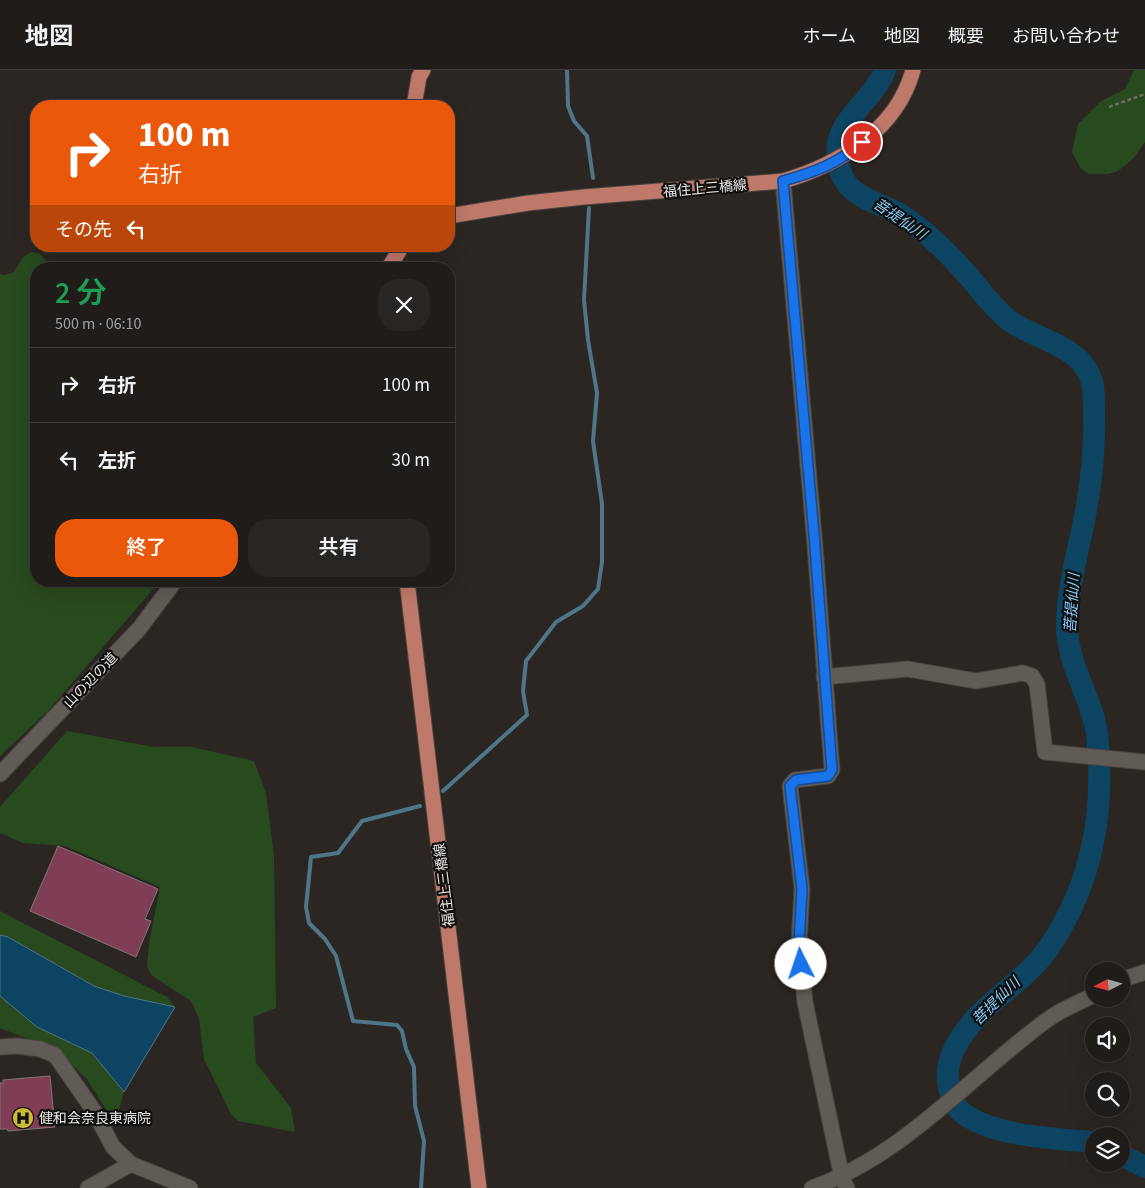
<!DOCTYPE html>
<html lang="ja">
<meta charset="utf-8">
<style>
:root{--surface:#201c1a;--page:#282523;--text:#f1f3f6;--muted:#a2a1a2;--line:#3d3a39;--accent:#ea580c}
body{margin:0;font-family:"Source Sans 3","Noto Sans JP",sans-serif;background:var(--page);color:var(--text);height:100vh;display:flex;flex-direction:column;font-size:19px;white-space:nowrap}
*{box-sizing:border-box;margin:0}
p{font-size:16px;color:var(--muted)}
.icon{flex:none;width:28px;height:28px;fill:none;stroke:currentColor;stroke-width:2;stroke-linecap:round;stroke-linejoin:round}
.map{position:relative;flex:1;overflow:hidden}
.panel{position:absolute;left:30px;top:192px;width:425px;height:325px;display:flex;flex-direction:column;background:var(--surface);border-radius:20px;box-shadow:0 5px 20px #0002,0 0 0 1px var(--line)}
.panel>*{flex:none}
.hud{position:absolute;left:30px;top:30px;width:425px;height:152px;border-radius:20px;box-shadow:0 5px 20px #0002,0 0 0 1px var(--line);background:#ea580c;color:#fff;overflow:hidden}
.needle{width:32px;rotate:264deg}
.buttons{position:absolute;left:1085px;top:892px;display:grid;gap:10px}
.buttons a{display:grid;place-items:center;width:45px;height:45px;border-radius:50%;background:var(--surface);box-shadow:0 5px 20px #0002,0 0 0 1px var(--line);font-size:25px}
.pin{position:absolute;display:grid;place-items:center;width:42px;height:42px;color:#fff;margin:-21px;border:2px solid #fff;border-radius:50%;box-shadow:0 1px 5px #0007}
.me{position:absolute;width:55px;margin:-28px;rotate:356deg;stroke-linejoin:round;filter:drop-shadow(0 0 4px #0008)}
.turn{display:flex;align-items:center;gap:18px;height:105px;padding:0 25px;font-size:22px}
.turn .icon{width:65px;height:65px;stroke-width:2.5}
.turn b{display:block;font-size:35px;line-height:42px}
.then{display:flex;align-items:center;height:48px;padding:0 25px;background:#0003;gap:10px;font-size:19px}
.round{display:grid;place-items:center;flex:none;width:52px;height:52px;border-radius:20px;background:var(--page)}
.headline{display:flex;align-items:center;justify-content:space-between;height:85px;padding:0 25px}
h1{font-size:30px;font-weight:600;line-height:38px;color:#1e9e55}
.action{display:flex;gap:10px;margin-top:auto;padding:10px 25px}
.action a{flex:1;height:58px;border-radius:20px;background:var(--accent);color:#fff;font-size:20px;font-weight:600;line-height:58px;text-align:center}
.action a+a{background:var(--page);color:var(--text)}
ul{padding:0;list-style:none}
li{display:flex;align-items:center;gap:15px;height:75px;padding:0 25px;border-top:1px solid var(--line)}
li div{flex:1}
li b{display:block;font-size:19px}
li em{font-style:normal}
header{display:flex;align-items:center;gap:30px;box-sizing:border-box;height:70px;padding:0 25px;background:var(--surface);border-bottom:1px solid var(--line)}
header strong{font-size:24px}
nav{display:flex;gap:28px;margin-inline-start:auto;font-size:18px}
.map>svg:first-child{display:block}
.green{fill:#284a1f}
.water{fill:#0d4462;stroke:#4f7589}
.lines{fill:none;stroke-linecap:round;stroke-linejoin:round}
.stream{stroke:#4f7589;stroke-width:4}
.river{stroke:#0d4462;stroke-width:22}
.building{fill:#7f3e55;stroke:#7f7779}
.minor-casing{stroke:#47433f;stroke-width:17}
.major-casing{stroke:#47433f;stroke-width:17}
.path{stroke:#6f6b67;stroke-width:2.5;stroke-dasharray:4 2.5;stroke-linecap:butt}
.minor{stroke:#615b56;stroke-width:15}
.major{stroke:#bf796b;stroke-width:15}
.route-casing{stroke:#114b97;stroke-width:12}
.route{stroke:#1a73e8;stroke-width:9}
.labels{text-anchor:middle;stroke-width:4.5;stroke-linejoin:round;paint-order:stroke}
.street-label{font-size:14px;fill:#eae7e4;stroke:#12100e}
.poi-label{font-size:14px;fill:#eae7e4;stroke:#12100e;text-anchor:start}
.water-label{font-size:15px;font-style:italic;fill:#83cbfa;stroke:#12100e}
</style>
<header>
<strong>地図</strong>
<nav><a>ホーム</a><a>地図</a><a>概要</a><a>お問い合わせ</a></nav>
</header>
<div class="map">
<svg width="1145" height="1118" viewBox="0 0 1145 1118">
<rect width="100%" height="100%" fill="#2b2622"/>
<g class="green">
<path d="M 1134,0 L 1145,0 L 1145,72 L 1133,89 L 1118,101 L 1108,104 L 1089,104 L 1081,99 L 1072,82 L 1078,54 L 1101,31 L 1125,19 Z"/>
<path d="M 31,182 L 39,183 L 54,199 L 36,199 L 36,511 L 160,511 L 48,641 L 0,686 L 0,204 L 5,205 L 14,202 L 23,187 Z"/>
<path d="M 67,661 L 154,677 L 192,677 L 254,691 L 266,723 L 274,786 L 276,938 L 253,947 L 256,993 L 291,1038 L 295,1062 L 238,1051 L 231,1044 L 204,989 L 199,949 L 191,931 L 151,905 L 147,896 L 149,874 L 160,817 L 65,776 L 23,773 L 0,763 L 0,737 Z"/>
<path d="M 0,841 L 167,927 L 175,937 L 124,926 L 94,916 L 8,867 L 0,865 Z"/>
<path d="M 0,926 L 37,957 L 92,983 L 124,1022 L 115,1053 L 86,1008 L 55,979 L 0,958 Z"/>
</g>
<path class="water" d="M 0,865 L 8,867 L 94,916 L 124,926 L 175,937 L 124,1022 L 92,983 L 37,957 L 0,926 Z"/>
<g class="lines">
<g class="stream">
<path d="M 567,0 L 568,36 L 574,51 L 587,66 L 593,108"/>
<path d="M 443,721 L 527,645 L 523,621 L 526,591 L 556,552 L 583,536 L 598,519 L 602,492 L 602,434 L 593,371 L 597,323 L 588,270 L 584,230 L 589,138"/>
<path d="M 420,736 L 362,751 L 338,783 L 311,787 L 306,837 L 309,853 L 325,869 L 336,886 L 353,951 L 397,955 L 402,961 L 406,979 L 414,997 L 415,1036 L 424,1071 L 421,1118"/>
</g>
<g class="river">
<path d="M 885,0 C 875,28 841,47 838,75 C 836,87 839,104 847,114 C 860,130 884,135 901,145 C 923,159 946,181 963,200 C 979,217 991,237 1010,251 C 1035,269 1075,274 1089,304 C 1095,316 1094,332 1094,345 C 1095,375 1092,405 1087,435 C 1080,476 1067,516 1067,558 C 1068,597 1093,630 1097,664 C 1105,741 1093,811 1050,876 C 1031,905 998,924 975,949 C 961,965 945,987 948,1010 C 949,1018 951,1030 956,1036 C 979,1066 1058,1069 1094,1072"/>
<path d="M 1121,1085 L 1145,1097"/>
</g>
</g>
<g class="building">
<path d="M 58,776 L 158,819 L 145,849 L 151,851 L 136,887 L 30,841 Z"/>
<path d="M 50,1006 L 55,1057 L 8,1061 L 7,1059 L 0,1059 L 0,1013 L 3,1013 L 3,1010 Z"/>
</g>
<g class="lines">
<g class="minor-casing">
<g id="minor">
<path d="M 783,111 L 815,476 L 832,700 L 828,706 L 795,710 L 790,716 L 802,819 L 799,874 L 805,932 L 842,1108 L 847,1118"/>
<path d="M 824,607 L 908,599 L 976,611 L 1023,603 L 1032,606 L 1037,614 L 1045,682 L 1145,692"/>
<path d="M 0,704 L 139,559 L 175,511"/>
<path d="M 1121,910 L 1145,902"/>
<path d="M 0,977 L 18,976 L 40,979 L 55,985 L 94,1041 L 113,1077 L 131,1094 L 190,1118"/>
<path d="M 88,1118 L 131,1094"/>
<path d="M 812,1118 C 905,1085 969,1007 1047,950 C 1060,940 1078,933 1094,925"/>
</g>
</g>
<g class="major-casing">
<g id="major">
<path d="M 414,36 L 419,7 L 423,0"/>
<path d="M 449,146 L 528,133 L 584,127 L 783,111 C 838,95 897,60 913,0"/>
<path d="M 388,199 L 402,176"/>
<path d="M 407,511 L 479,1118"/>
</g>
</g>
<path class="path" d="M 1109,37 L 1145,24"/>
<use href="#minor" class="minor"/>
<use href="#major" class="major"/>
</g>
<g class="lines">
<g class="route-casing">
<path id="route" d="M 801,894 L 799,874 L 802,819 L 790,716 L 796,710 L 828,706 L 832,700 L 815,476 L 783,111 C 812,103 840,93 862,72"/>
</g>
<use href="#route" class="route"/>
</g>
<defs>
<g id="hospital-disc" transform="scale(1.125)"><circle r="9.5" fill="#ccb938" stroke="#12100e"/><path d="M-5-5h3v3.5h4V-5h3V5h-3V1.5h-4V5h-3Z" fill="#111"/></g>
</defs>
<g fill-rule="evenodd">
<use href="#hospital-disc" x="23" y="1048"/>
</g>
<g class="labels">
<g class="street-label">
<text transform="translate(705 118) rotate(-5)" y="5">福住上三橋線</text>
<text transform="translate(90 610) rotate(-46)" y="5">山の辺の道</text>
<text transform="translate(444 815) rotate(-97)" y="5">福住上三橋線</text>
</g>
<g class="poi-label">
<text x="39" y="1053">健和会奈良東病院</text>
</g>
<g class="water-label">
<text transform="translate(900 149) rotate(34)" y="5">菩提仙川</text>
<text transform="translate(1072 533) rotate(-86)" y="5">菩提仙川</text>
<text transform="translate(996 931) rotate(-45)" y="5">菩提仙川</text>
</g>
</g>
</svg>
<div class="buttons">
<a><svg class="needle" viewBox="-14 -14 28 28"><path d="M0-13l5 13h-10z" fill="#e53935"/><path d="M0 13l5-13h-10z" fill="#a2a1a2"/></svg></a>
<a><svg class="icon" aria-label="sound" viewBox="0 0 24 24"><path d="M4 9h4l5-4v14l-5-4H4zM17 9q2 3 0 6"/></svg></a>
<a><svg class="icon" aria-label="search" viewBox="0 0 24 24"><circle cx="10" cy="10" r="6"/><path d="M15 15l6 6"/></svg></a>
<a><svg class="icon" aria-label="layers" viewBox="0 0 24 24"><path d="M12 4l9 5-9 5-9-5zM3 14l9 5 9-5"/></svg></a>
</div>
<div class="pin" style="left:862px;top:72px;background:#d93025"><svg class="icon" aria-label="arrive" viewBox="0 0 24 24"><path d="M6 21V4h12l-3 4 3 4H6"/></svg></div>
<svg class="me" style="left:801px;top:894px" viewBox="-20 -20 40 40"><circle r="19" fill="#fff"/><path d="M0-13L10 11 0 6-10 11z" fill="#1a73e8"/></svg>
<div class="hud">
<div class="turn"><svg class="icon" aria-label="right" viewBox="0 0 24 24"><path d="M7 20v-9h11M14 6l5 5-5 5"/></svg><div><b>100 m</b>右折</div></div>
<div class="then">その先<svg class="icon" aria-label="left" viewBox="0 0 24 24"><path d="M17 20v-9H6M10 6l-5 5 5 5"/></svg></div>
</div>
<section class="panel">
<div class="headline"><div><h1>2 分</h1><p>500 m · 06:10</p></div><a class="round"><svg class="icon" aria-label="close" viewBox="0 0 24 24"><path d="M6 6l12 12M18 6L6 18"/></svg></a></div>
<ul>
<li><svg class="icon" aria-label="right" viewBox="0 0 24 24"><path d="M7 20v-9h11M14 6l5 5-5 5"/></svg><div><b>右折</b></div><em>100 m</em></li>
<li><svg class="icon" aria-label="left" viewBox="0 0 24 24"><path d="M17 20v-9H6M10 6l-5 5 5 5"/></svg><div><b>左折</b></div><em>30 m</em></li>
</ul>
<div class="action"><a>終了</a><a>共有</a></div>
</section>
</div>
